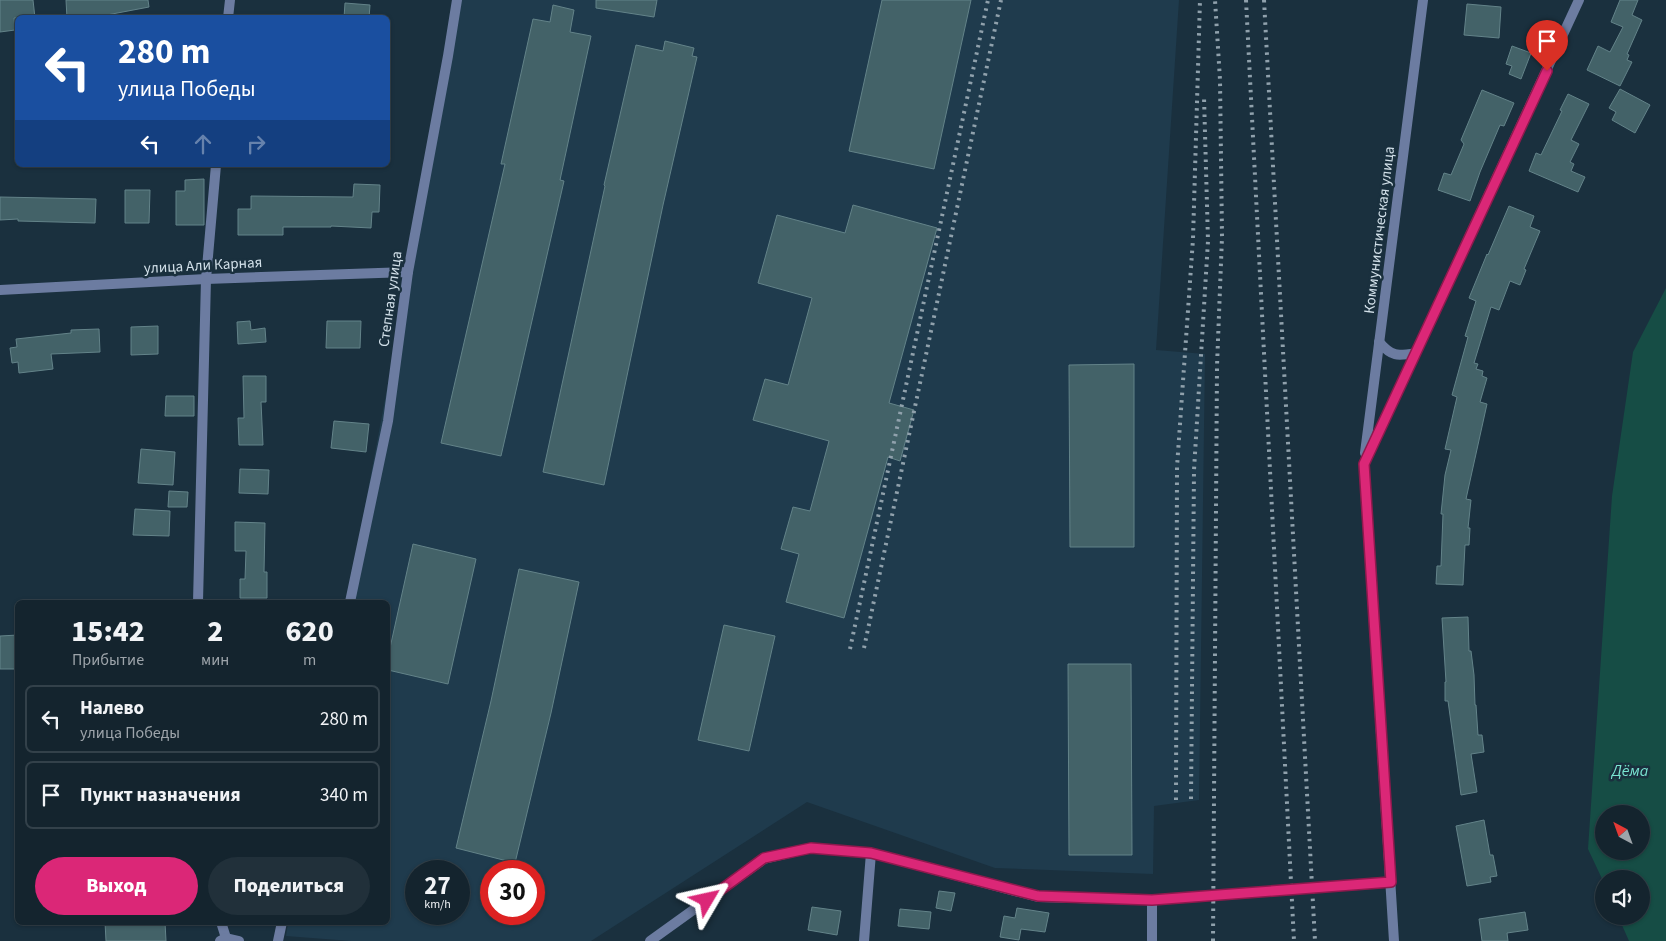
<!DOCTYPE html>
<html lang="ru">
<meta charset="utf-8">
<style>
:root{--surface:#14242e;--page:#21303a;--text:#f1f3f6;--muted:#9da4aa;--line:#33414a;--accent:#db2777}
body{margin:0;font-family:"Source Sans 3",sans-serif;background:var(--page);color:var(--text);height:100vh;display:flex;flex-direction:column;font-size:19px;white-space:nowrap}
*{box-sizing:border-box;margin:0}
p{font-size:16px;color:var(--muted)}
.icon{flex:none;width:28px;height:28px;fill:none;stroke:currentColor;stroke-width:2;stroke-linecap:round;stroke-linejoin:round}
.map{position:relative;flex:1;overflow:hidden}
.drawer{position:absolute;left:15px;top:600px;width:375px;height:325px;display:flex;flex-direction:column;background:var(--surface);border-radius:8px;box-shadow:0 1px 4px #0004,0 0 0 1px var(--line)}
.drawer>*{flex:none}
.guide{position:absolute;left:15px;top:15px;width:375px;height:152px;border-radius:8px;box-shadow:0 1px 4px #0004,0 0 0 1px var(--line);background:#1a4fa0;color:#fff;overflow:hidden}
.needle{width:32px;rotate:319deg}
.tools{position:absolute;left:1595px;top:805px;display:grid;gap:10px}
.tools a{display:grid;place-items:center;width:55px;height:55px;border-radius:50%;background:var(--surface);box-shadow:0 1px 4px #0004,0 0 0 1px var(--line);font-size:25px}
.speed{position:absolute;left:405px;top:860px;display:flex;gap:10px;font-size:25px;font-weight:700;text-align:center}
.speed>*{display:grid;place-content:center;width:65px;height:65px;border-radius:50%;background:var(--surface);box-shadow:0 1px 4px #0004,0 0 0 1px var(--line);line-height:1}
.speed small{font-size:12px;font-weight:400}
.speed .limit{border:8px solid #d22;background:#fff;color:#111}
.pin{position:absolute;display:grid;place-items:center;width:42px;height:42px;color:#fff;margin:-51px -21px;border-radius:50% 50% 50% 0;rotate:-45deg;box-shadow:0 0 5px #0007}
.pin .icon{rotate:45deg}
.me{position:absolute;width:55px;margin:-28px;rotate:54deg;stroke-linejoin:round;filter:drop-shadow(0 0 4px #0008)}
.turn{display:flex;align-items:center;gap:18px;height:105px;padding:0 20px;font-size:22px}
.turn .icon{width:65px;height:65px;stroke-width:2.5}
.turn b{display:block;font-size:35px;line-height:42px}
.lanes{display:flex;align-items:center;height:48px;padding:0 20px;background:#0003;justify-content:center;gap:25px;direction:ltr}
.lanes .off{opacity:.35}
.eta{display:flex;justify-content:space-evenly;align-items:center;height:85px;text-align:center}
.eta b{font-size:30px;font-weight:800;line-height:35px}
.primary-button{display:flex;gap:10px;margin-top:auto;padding:10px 20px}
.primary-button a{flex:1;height:58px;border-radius:30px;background:var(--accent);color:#fff;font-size:20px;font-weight:800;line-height:58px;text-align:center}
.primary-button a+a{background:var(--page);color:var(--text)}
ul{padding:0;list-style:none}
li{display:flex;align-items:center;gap:15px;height:68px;margin:0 10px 8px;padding:0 10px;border:2px solid var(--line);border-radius:8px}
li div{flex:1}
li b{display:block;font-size:19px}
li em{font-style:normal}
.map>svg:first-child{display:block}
.built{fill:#1f3b4d;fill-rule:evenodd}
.water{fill:#164d45;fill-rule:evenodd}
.building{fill:#436268;stroke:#638389}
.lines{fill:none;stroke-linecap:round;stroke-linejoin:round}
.minor{stroke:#6c7ca1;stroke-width:10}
.rail{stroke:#90a1ac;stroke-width:4;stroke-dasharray:2.5 5;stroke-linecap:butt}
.route-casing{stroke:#8e194d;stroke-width:12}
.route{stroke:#db2777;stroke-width:9}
.labels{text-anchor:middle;stroke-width:5;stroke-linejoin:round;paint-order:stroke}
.street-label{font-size:15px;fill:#d2e0e9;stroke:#1a303e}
.water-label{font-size:16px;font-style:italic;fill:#79e4d1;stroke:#1a303e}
</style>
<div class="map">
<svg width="1666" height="941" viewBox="0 0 1666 941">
<rect width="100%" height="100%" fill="#1a303e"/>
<path class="built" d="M 460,0 L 1179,0 L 1156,350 L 1205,354 L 1199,800 L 1154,806 L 1153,874 L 995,868 L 807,802 L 591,941 L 351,941 L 286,936 L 288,923 L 388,922 L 388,602 L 347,602 ZM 416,871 L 459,871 L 459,914 L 416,914 ZM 491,871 L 534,871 L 534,914 L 491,914 Z"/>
<path class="water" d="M 1666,288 L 1666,941 L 1629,941 L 1618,916 L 1641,916 L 1641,879 L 1604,879 L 1604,883 L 1588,849 L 1612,496 L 1633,352 ZM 1604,814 L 1641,814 L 1641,851 L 1604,851 Z"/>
<g class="building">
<path d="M 0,0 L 33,0 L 35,18 L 14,18 L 15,30 L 0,32 Z"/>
<path d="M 66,0 L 148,0 L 149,7 L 91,18 L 67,18 Z"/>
<path d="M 596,0 L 657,0 L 654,17 L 596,8 Z"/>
<path d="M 882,0 L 971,0 L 934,169 L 849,151 Z"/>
<path d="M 1620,0 L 1638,0 L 1632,15 L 1642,20 L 1627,54 L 1629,55 L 1627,60 L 1632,62 L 1620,86 L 1587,70 L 1598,46 L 1610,52 L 1623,27 L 1611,22 Z"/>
<path d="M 345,3 L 370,5 L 369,18 L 344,18 Z"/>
<path d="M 1467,4 L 1501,7 L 1499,38 L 1464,35 Z"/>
<path d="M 553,5 L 574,10 L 570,32 L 591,36 L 560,180 L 564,181 L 501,456 L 441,443 L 505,164 L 501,164 L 533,19 L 550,22 Z"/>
<path d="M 665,41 L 694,48 L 692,56 L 697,57 L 663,205 L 604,485 L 543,472 L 605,186 L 604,185 L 636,45 L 663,51 Z"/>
<path d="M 1512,46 L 1531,53 L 1521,79 L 1509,74 L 1512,66 L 1506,64 Z"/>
<path d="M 1620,89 L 1650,105 L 1635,133 L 1612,120 L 1616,112 L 1609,108 Z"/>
<path d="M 1482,90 L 1514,103 L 1504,126 L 1500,125 L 1480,172 L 1470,201 L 1438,190 L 1444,173 L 1451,175 L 1464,144 L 1461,140 Z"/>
<path d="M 1568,94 L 1589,104 L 1571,140 L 1579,144 L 1570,162 L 1574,164 L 1571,171 L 1585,177 L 1578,192 L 1529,171 L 1536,153 L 1541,155 L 1562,111 L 1560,110 Z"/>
<path d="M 204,179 L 204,225 L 176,225 L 176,191 L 185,191 L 185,180 Z"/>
<path d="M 354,184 L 380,185 L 379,212 L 372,212 L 371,228 L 331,226 L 331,227 L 283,227 L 283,235 L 238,235 L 238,209 L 251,209 L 251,196 L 353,197 Z"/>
<path d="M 125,190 L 150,190 L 149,223 L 125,223 Z"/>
<path d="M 0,197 L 96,199 L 95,223 L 18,221 L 18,219 L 0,220 Z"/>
<path d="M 853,205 L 937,228 L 889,403 L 914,410 L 900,461 L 888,457 L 844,618 L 786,602 L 799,554 L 781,549 L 793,507 L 810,511 L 829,441 L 753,420 L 765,379 L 788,385 L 812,298 L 758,283 L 777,215 L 845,233 Z"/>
<path d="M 1509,206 L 1534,216 L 1530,227 L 1540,231 L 1524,269 L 1526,270 L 1520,285 L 1510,281 L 1499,310 L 1491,307 L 1474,363 L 1478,364 L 1476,369 L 1483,371 L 1482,376 L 1487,378 L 1480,402 L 1487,404 L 1466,499 L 1471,500 L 1468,528 L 1470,528 L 1469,545 L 1465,545 L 1463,585 L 1436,584 L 1437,566 L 1441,566 L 1443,514 L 1441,514 L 1445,475 L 1451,450 L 1445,449 L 1457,397 L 1452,395 L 1468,337 L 1465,336 L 1476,301 L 1469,298 L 1487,254 L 1488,255 Z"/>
<path d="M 250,321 L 251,330 L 265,328 L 266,342 L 238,344 L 237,322 Z"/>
<path d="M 327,321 L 361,321 L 360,348 L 326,348 Z"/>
<path d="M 158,326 L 158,354 L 131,355 L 131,327 Z"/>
<path d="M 99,329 L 100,352 L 51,354 L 53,369 L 19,373 L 18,362 L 12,363 L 10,348 L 17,347 L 16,339 L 71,333 L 71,330 Z"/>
<path d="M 1134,364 L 1134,547 L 1070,547 L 1069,365 Z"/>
<path d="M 243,376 L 266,376 L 266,402 L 261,402 L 263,445 L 239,445 L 238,418 L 244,418 Z"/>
<path d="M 166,396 L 194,396 L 194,416 L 165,416 Z"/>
<path d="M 334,421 L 369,424 L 366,452 L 331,448 Z"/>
<path d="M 141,449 L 175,452 L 173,485 L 138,483 Z"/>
<path d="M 240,469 L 269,470 L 268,494 L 239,493 Z"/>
<path d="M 169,491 L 188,492 L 187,507 L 168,507 Z"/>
<path d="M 135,509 L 170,511 L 169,536 L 133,535 Z"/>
<path d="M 235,522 L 265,523 L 264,572 L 267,572 L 267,598 L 240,598 L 240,579 L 245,579 L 246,551 L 235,551 Z"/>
<path d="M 413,544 L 476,559 L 448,684 L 388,670 L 388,657 Z"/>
<path d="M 519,569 L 579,582 L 551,713 L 515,863 L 456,848 L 491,701 Z"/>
<path d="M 1468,617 L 1469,651 L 1471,651 L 1474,675 L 1475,705 L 1476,705 L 1478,735 L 1482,735 L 1484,752 L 1471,754 L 1477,792 L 1461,795 L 1448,701 L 1445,701 L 1445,682 L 1446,682 L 1442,618 Z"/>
<path d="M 724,625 L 775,636 L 749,751 L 698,740 Z"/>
<path d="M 18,635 L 18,669 L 0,669 L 0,636 Z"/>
<path d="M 1068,664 L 1131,664 L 1132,855 L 1069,855 Z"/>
<path d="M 1484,820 L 1490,855 L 1493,855 L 1497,876 L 1490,877 L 1491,882 L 1467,886 L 1456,826 Z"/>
<path d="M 939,891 L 955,893 L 951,911 L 936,908 Z"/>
<path d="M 812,907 L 841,911 L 837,935 L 808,930 Z"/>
<path d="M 1017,908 L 1049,913 L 1045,932 L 1021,929 L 1019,940 L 1000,937 L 1004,916 L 1015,918 Z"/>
<path d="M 900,909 L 931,912 L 929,929 L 898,926 Z"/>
<path d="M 1525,912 L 1528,930 L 1507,933 L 1508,941 L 1482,941 L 1479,919 Z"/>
<path d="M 105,922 L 165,922 L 166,941 L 106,941 Z"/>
</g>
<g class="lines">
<g class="minor">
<path d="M 228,18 L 230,0"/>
<path d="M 0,290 L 206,279 L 408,272"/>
<path d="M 1379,342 C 1392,357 1397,356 1416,353"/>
<path d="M 1365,453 L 1423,0"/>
<path d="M 198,602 L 206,279 L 216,165"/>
<path d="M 350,602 L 388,421 L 408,272 L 448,56 L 457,0"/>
<path d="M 221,922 L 226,938"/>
<path d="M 220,941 L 226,938 L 239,941"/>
<path d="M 278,941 L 282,922"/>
<path d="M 650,941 L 764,859 L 811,848 L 871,853 L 1038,897 L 1152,900 L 1391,882"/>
<path d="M 864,941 L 871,853"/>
<path d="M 1152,941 L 1152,900"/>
<path d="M 1394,941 L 1364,464 L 1579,0"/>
</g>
<g class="rail">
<path d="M 1246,0 L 1294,941"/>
<path d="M 1264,0 L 1315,941"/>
<path d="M 864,648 L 1001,0"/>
<path d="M 850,649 L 988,0"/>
<path d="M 1191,799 L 1194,470 L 1208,241 L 1204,97"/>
<path d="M 1176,800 L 1177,467 L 1193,239 L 1200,0"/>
<path d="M 1213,941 L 1217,366 L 1222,237 L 1220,80 L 1215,0"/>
</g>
</g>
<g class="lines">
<g class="route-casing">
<path id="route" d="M 707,900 L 764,858 L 811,848 L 871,853 L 1038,896 L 1152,900 L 1391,882 L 1364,464 L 1547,71"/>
</g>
<use href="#route" class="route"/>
</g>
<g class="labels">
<g class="street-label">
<text transform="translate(1379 230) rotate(-83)" y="5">Коммунистическая улица</text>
<text transform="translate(203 265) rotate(-3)" y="5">улица Али Карная</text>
<text transform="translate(390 299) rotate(-82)" y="5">Степная улица</text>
</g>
<g class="water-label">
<text x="1630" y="776">Дёма</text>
</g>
</g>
</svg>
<div class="tools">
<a><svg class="needle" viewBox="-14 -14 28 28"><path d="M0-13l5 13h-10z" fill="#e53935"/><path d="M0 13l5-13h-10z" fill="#9da4aa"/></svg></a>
<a><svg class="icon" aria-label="sound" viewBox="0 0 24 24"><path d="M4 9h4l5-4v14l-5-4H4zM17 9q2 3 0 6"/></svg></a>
</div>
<div class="speed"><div>27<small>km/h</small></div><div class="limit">30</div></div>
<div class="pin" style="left:1547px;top:71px;background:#d93025"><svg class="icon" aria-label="arrive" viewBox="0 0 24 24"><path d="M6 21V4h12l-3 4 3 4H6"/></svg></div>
<svg class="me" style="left:707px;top:900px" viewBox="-20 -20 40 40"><path d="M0-17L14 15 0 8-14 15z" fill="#db2777" stroke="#fff" stroke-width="4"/></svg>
<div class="guide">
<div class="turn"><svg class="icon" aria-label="left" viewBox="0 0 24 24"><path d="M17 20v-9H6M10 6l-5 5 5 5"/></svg><div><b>280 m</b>улица Победы</div></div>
<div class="lanes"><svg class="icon" aria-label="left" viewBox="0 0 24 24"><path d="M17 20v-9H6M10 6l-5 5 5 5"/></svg><svg class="icon off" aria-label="ahead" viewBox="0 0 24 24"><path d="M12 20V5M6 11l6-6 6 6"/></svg><svg class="icon off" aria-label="right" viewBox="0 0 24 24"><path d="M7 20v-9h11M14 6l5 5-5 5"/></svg></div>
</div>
<section class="drawer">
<div class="eta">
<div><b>15:42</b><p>Прибытие</p></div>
<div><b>2</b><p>мин</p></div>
<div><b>620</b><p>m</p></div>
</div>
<ul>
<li><svg class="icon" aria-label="left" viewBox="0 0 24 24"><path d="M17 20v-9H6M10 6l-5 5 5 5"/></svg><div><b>Налево</b><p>улица Победы</p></div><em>280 m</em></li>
<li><svg class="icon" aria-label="arrive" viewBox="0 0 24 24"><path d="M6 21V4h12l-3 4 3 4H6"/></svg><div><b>Пункт назначения</b></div><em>340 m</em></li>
</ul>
<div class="primary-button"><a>Выход</a><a>Поделиться</a></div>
</section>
</div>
